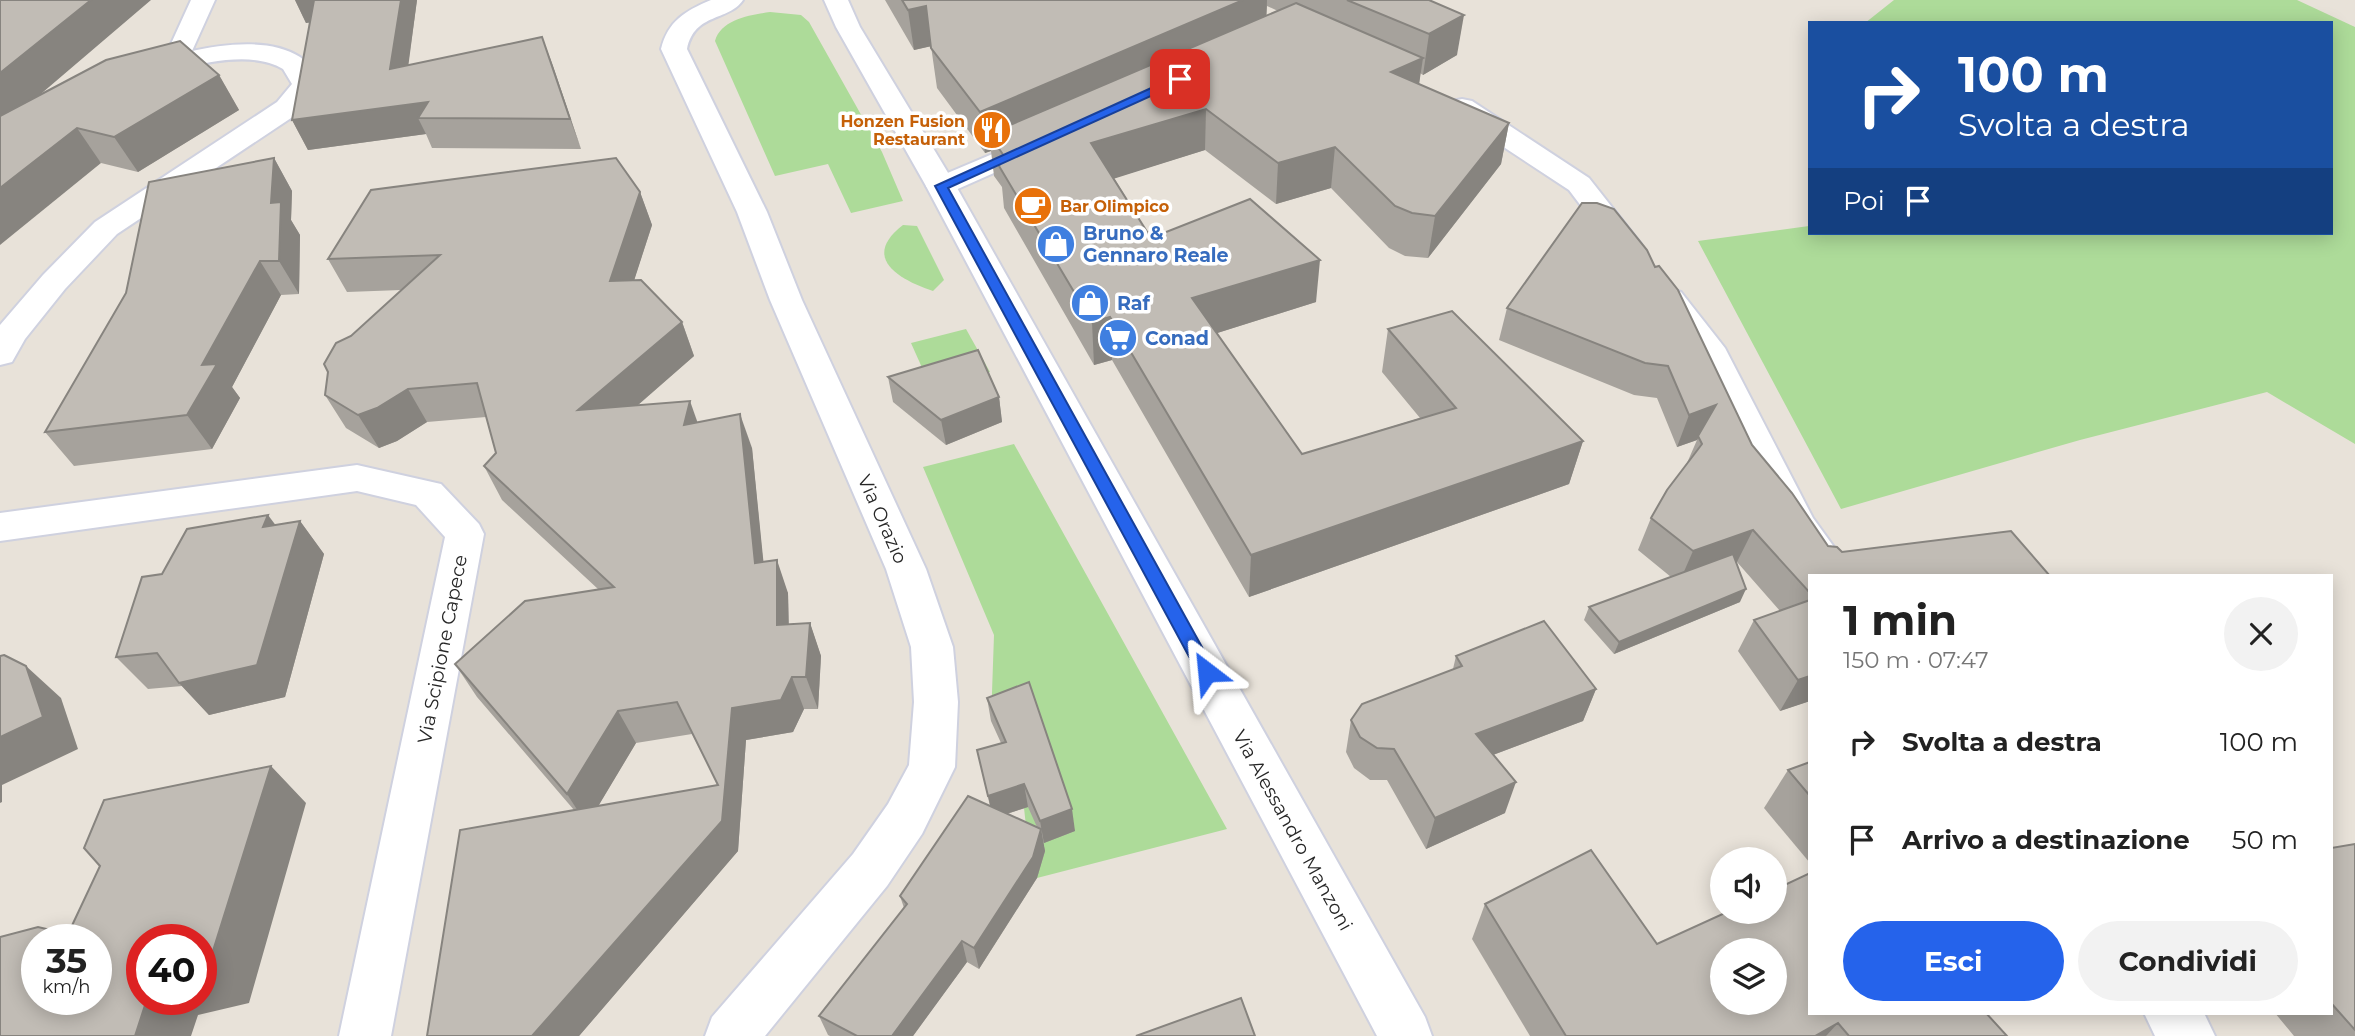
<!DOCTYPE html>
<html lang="it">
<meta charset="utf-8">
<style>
:root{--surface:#fff;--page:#f2f2f2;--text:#222;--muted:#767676;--accent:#2563eb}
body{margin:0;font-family:Montserrat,sans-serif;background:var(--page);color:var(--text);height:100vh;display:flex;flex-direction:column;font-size:26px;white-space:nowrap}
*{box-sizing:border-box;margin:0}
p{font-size:23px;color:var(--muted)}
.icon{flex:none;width:38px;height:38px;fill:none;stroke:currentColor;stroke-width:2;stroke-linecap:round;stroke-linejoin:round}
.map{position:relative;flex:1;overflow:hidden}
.sheet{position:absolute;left:1808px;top:574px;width:525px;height:441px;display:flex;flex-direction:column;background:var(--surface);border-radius:0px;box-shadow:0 4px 18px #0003}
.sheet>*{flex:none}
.top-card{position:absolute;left:1808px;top:21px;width:525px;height:214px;border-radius:0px;box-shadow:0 4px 18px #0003;background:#1a4fa0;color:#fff;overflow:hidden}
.tools{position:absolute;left:1710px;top:847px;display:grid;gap:14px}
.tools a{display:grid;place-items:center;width:77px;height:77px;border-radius:50%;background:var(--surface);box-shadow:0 4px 18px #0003;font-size:35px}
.speed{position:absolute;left:21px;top:924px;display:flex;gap:14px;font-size:35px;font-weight:700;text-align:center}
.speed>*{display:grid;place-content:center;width:91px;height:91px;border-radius:50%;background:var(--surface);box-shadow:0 4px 18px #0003;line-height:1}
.speed small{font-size:18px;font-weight:400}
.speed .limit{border:10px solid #d22;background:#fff;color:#111}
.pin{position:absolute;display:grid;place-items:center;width:60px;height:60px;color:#fff;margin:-30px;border-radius:14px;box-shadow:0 4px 10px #0006}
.me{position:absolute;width:77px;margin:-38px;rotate:331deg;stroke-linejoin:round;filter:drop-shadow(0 0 5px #0008)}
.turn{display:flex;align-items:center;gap:24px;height:147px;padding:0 35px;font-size:32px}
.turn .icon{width:91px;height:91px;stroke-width:2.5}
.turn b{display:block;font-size:49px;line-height:60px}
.then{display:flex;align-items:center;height:66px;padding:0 35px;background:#0003;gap:14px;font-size:26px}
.round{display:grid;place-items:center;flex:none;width:74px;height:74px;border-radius:37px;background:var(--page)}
.overview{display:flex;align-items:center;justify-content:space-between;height:119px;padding:0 35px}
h1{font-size:42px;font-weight:700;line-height:52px}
.button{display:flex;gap:14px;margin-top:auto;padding:14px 35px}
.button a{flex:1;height:80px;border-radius:42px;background:var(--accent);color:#fff;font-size:28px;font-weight:700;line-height:80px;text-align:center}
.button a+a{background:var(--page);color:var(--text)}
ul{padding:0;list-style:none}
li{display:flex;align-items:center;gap:21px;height:98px;padding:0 35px}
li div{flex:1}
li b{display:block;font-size:26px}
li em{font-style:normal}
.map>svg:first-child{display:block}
.green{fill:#addb99}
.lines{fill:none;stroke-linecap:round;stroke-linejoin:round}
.minor-casing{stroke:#cfd1df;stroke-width:4}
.tertiary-casing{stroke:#cfd1df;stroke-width:4}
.minor{fill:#fff;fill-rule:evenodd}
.tertiary{fill:#fff;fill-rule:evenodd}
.wall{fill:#a6a29c;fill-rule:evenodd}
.shaded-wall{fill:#87847f}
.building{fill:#c1bcb5;stroke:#87847f;stroke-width:2;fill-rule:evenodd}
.route{fill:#2563eb;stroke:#184099;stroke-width:2}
.labels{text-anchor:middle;stroke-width:7;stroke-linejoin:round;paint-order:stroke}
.far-food-label{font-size:16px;font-weight:bold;fill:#c56008;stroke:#fff;text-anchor:end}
.shop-label{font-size:19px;font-weight:bold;fill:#366cbe;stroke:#fff;text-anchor:start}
.street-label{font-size:19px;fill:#272727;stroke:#fff}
</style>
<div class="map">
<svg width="2355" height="1036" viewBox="0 0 2355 1036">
<rect width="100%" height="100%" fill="#e8e2d9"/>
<g class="green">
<path d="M 1894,0 L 2297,0 L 2355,27 L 2355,444 L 2267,392 L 2080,440 L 1841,509 L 1698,241 L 1809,226 L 1810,233 L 2331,233 L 2331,23 L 1865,23 Z"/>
<path d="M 770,12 L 801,15 L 809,22 L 882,152 L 903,201 L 851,213 L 828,164 L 775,176 L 715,41 C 721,19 750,15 770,12 Z"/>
<path d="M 903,225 L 917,226 L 944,280 L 933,291 C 900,280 860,258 903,225 Z"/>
<path d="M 966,329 L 990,372 L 932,390 L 911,343 Z"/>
<path d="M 1014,444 L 1227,829 L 1037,878 L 1028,844 L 1024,808 L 1032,706 L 991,721 L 994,635 L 923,467 Z"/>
</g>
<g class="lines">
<g class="minor-casing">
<g id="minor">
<path d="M 191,0 L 215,0 L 192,51 C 224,44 271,38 300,57 C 309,63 314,74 318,84 L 297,114 L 117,234 L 65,289 L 25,339 L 12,362 L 0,365 L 0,325 L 43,275 L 95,222 L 277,102 L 292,84 L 283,69 C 255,52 211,61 181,69 C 166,73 154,81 139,78 L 135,72 L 139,66 L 165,57 Z"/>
<path d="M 1462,99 L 1472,101 L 1589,178 L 1641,244 L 1637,251 L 1626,253 L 1615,251 L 1569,190 L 1452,113 L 1448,107 L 1452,101 Z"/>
<path d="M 1040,134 L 1050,136 L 1054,142 L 1050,148 L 951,192 L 941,195 L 931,192 L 926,186 L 931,180 Z"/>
<path d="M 1670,289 L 1681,292 L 1725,348 L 1813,518 L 1855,576 L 1813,576 L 1779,526 L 1693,351 L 1654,299 L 1659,292 Z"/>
<path d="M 357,465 L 441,484 L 479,524 L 484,534 L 391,1036 L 339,1036 L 445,537 L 416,505 L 357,491 L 0,541 L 0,513 Z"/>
<path d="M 2144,1013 L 2204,1013 L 2215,1036 L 2155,1036 Z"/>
</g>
</g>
<g class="tertiary-casing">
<g id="tertiary">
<path d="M 711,0 L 743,0 C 728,22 695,12 687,49 L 767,212 L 802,300 L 926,569 L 953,647 L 958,702 L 955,767 L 922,834 L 887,886 L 765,1036 L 705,1036 L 712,1017 L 853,854 L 888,804 L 909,765 L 914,702 L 911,647 L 886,569 L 770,300 L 737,212 L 661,49 C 668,21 685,11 711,0 Z"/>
<path d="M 824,0 L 848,0 L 860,27 L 956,186 L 1425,1017 L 1432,1036 L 1377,1036 L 926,186 L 836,27 Z"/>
</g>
</g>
<use href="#minor" class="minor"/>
<use href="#tertiary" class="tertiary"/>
</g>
<g class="wall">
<path d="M 295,0 L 417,0 L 408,65 L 542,37 L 581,149 L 432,148 L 426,134 L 308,150 L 292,120 L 310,22 L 306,23 Z"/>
<path d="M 885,0 L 1429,0 L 1457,55 L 1423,75 L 1420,73 L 1419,84 L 1509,123 L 1501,164 L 1428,258 L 1405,256 L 1389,248 L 1331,188 L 1276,204 L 1205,150 L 1114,178 L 1151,238 L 1316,302 L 1217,333 L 1302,454 L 1420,418 L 1382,372 L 1388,329 L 1583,441 L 1569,484 L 1249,597 L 1112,360 L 1094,365 L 1004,208 L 1002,187 L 994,176 L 991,151 L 985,153 L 937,88 L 931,46 L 914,50 ZM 1267,6 L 1278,11 L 1266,16 Z"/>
<path d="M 219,75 L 239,110 L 138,172 L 101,163 L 38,96 Z"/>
<path d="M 274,158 L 292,191 L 291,220 L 300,235 L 299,294 L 281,295 L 232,387 L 240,398 L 212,449 L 74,466 L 45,432 Z"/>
<path d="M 640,192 L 652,225 L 634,280 L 682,322 L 694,356 L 637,406 L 697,423 L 752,448 L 763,562 L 788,593 L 789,624 L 810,623 L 821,656 L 818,709 L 804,709 L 793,732 L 746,740 L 738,851 L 579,1036 L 427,1036 L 574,810 L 477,697 L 455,664 L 598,589 L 502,500 L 484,466 L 496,453 L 486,417 L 427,422 L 397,441 L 379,448 L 346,428 L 325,395 L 351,336 L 401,290 L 347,292 L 328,259 ZM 692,734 L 718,785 L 598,806 L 636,743 Z"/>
<path d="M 1582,203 L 1810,576 L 1810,701 L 1780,711 L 1738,651 L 1754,620 L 1780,611 L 1737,562 L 1736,563 L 1740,602 L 1614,654 L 1584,620 L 1589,607 L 1671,577 L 1638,550 L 1651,518 L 1687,463 L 1697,440 L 1677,447 L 1657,398 L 1634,395 L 1499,340 L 1507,308 Z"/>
<path d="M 888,377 L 999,397 L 1002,422 L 946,445 L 893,402 Z"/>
<path d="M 300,521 L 324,554 L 285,697 L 209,715 L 182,686 L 148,689 L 116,657 L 162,574 L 276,525 Z"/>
<path d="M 1456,656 L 1596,689 L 1583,721 L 1493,755 L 1505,813 L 1426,849 L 1387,780 L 1370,780 L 1354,768 L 1346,752 L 1351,720 L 1453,669 Z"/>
<path d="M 987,698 L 1075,831 L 1044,843 L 1043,842 L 1045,851 L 1037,878 L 979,969 L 967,962 L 913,1036 L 830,1036 L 828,1035 L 819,1016 L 904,908 L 900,896 L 990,806 L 977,750 L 1001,743 L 991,721 ZM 1028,807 L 1037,827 L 1007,814 Z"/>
<path d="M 1810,762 L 1810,863 L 1764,808 L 1788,770 Z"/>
<path d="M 2355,844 L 2355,1036 L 2294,1036 L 2275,1013 L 2331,1013 L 2331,848 Z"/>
<path d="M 1485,904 L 1657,944 L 2007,1036 L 1530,1036 L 1472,939 Z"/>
</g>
<g class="shaded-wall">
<path d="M 91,0 L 151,0 L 15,116 L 0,135 L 0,73 Z"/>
<path d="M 295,0 L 319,0 L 330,20 L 306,23 Z"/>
<path d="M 401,0 L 417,0 L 404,98 L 390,69 Z"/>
<path d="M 1243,0 L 1267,0 L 1266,29 L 989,134 L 991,151 L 985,153 L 980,112 Z"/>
<path d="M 926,6 L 932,46 L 914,50 L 908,10 Z"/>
<path d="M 1464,15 L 1457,55 L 1423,75 L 1429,34 Z"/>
<path d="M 542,37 L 553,66 L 581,149 L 570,119 Z"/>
<path d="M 1423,58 L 1417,98 L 1391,72 Z"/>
<path d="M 219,75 L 239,110 L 138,172 L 114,137 Z"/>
<path d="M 428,102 L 418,118 L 426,134 L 308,150 L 292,120 Z"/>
<path d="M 1206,109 L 1205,150 L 1094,185 L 1091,143 Z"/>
<path d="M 1509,123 L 1501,164 L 1428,258 L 1435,216 Z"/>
<path d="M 77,128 L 101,163 L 0,245 L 0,188 Z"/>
<path d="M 1335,147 L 1331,188 L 1276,204 L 1278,163 Z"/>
<path d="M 274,158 L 292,191 L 291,220 L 300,235 L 299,294 L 279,261 L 271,203 Z"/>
<path d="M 640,192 L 652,225 L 623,315 L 610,281 Z"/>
<path d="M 1320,260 L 1316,302 L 1192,341 L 1192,298 Z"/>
<path d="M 260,261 L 281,295 L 232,387 L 240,398 L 212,449 L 187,415 L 202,365 Z"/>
<path d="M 1110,317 L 1112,360 L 1094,365 L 1092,322 Z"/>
<path d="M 682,322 L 694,356 L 593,444 L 578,410 Z"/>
<path d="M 408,389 L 427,422 L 397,441 L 379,448 L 358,415 Z"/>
<path d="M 999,397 L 1002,422 L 946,445 L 941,420 Z"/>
<path d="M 690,401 L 702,435 L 684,425 Z"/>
<path d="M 1716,405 L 1697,440 L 1677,447 L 1689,415 Z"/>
<path d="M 740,414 L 752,448 L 767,597 L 755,563 Z"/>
<path d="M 1583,441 L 1569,484 L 1249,597 L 1251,555 Z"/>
<path d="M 268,515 L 292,547 L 300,521 L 324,554 L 285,697 L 209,715 L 179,683 L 263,527 Z"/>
<path d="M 1753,530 L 1737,562 L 1679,583 L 1693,551 Z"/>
<path d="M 777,560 L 788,593 L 789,658 L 777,625 Z"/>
<path d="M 1746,589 L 1740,602 L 1614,654 L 1619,642 Z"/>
<path d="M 810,623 L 821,656 L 818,709 L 806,677 Z"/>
<path d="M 26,666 L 61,698 L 78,749 L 2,785 L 2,802 L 0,803 L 0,737 Z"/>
<path d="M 1810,676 L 1810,701 L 1780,711 L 1798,680 Z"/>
<path d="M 792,677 L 804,709 L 793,732 L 746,740 L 738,851 L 579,1036 L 532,1036 L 722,821 L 732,708 Z"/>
<path d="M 1596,689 L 1583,721 L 1466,765 L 1476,734 Z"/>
<path d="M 618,711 L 636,743 L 587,825 L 567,794 Z"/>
<path d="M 271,766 L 306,803 L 249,1003 L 198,1015 L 191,1036 L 135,1036 L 147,999 L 201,999 L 201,971 Z"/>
<path d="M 1516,782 L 1505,813 L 1426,849 L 1435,818 Z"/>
<path d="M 1024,784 L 1028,807 L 993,818 L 988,796 Z"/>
<path d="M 1072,809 L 1075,831 L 1044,843 L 1040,821 Z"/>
<path d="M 1041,829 L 1045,851 L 1037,878 L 979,969 L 974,948 Z"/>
<path d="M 962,941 L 967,962 L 913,1036 L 892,1036 Z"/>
<path d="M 1838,1023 L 1826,1036 L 1815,1036 Z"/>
</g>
<g class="building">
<path d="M 0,0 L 91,0 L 0,73 Z"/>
<path d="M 314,0 L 401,0 L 390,69 L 542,37 L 570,119 L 418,118 L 428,102 L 292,120 Z"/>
<path d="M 902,0 L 1243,0 L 980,112 L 931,48 L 926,6 L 908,10 Z"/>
<path d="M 1347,0 L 1429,0 L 1464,15 L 1429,34 Z"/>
<path d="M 1296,3 L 1423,58 L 1391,72 L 1509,123 L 1435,216 L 1412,213 L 1395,206 L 1335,147 L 1278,163 L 1206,109 L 1091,143 L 1151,238 L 1250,199 L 1320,260 L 1192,298 L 1302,454 L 1456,408 L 1388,329 L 1452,311 L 1583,441 L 1251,555 L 1110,317 L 1092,322 L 999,166 L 1004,156 L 989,134 Z"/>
<path d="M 180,41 L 219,75 L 114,137 L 77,128 L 0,188 L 0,116 L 106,60 Z"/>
<path d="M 274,158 L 271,203 L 281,202 L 279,261 L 260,261 L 202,365 L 217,364 L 187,415 L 45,432 L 126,293 L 149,182 Z"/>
<path d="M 616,158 L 640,192 L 610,281 L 641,280 L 682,322 L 578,410 L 690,401 L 684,425 L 740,414 L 755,563 L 777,560 L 777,625 L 810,623 L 806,677 L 792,677 L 781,700 L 732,708 L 722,821 L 532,1036 L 427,1036 L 460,830 L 718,785 L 677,702 L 618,711 L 567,794 L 455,664 L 525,601 L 614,587 L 484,466 L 496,453 L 477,383 L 408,389 L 377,408 L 358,415 L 325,395 L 328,372 L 324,364 L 336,343 L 351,336 L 440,255 L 328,259 L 371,190 Z"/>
<path d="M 1582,203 L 1597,203 L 1614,209 L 1647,250 L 1655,267 L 1659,266 L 1678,290 L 1752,445 L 1792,493 L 1828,546 L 1837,547 L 1842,552 L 2011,531 L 2050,576 L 1810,576 L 1810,593 L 1753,530 L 1693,551 L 1651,518 L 1667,490 L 1702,444 L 1698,436 L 1716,405 L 1689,415 L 1668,366 L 1645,363 L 1507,308 Z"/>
<path d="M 978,350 L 999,397 L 941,420 L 888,377 Z"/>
<path d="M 268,515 L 263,527 L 300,521 L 257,665 L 179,683 L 157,653 L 116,657 L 142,577 L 162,574 L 187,529 Z"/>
<path d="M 1733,554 L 1746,589 L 1619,642 L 1589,607 Z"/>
<path d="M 1810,600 L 1810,676 L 1798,680 L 1754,620 Z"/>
<path d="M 1544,621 L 1596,689 L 1476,734 L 1516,782 L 1435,818 L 1394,749 L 1377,748 L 1360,737 L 1351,720 L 1362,704 L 1462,666 L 1456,656 Z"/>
<path d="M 4,655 L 26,666 L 43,717 L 0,737 L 0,656 Z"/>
<path d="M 1029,682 L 1072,809 L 1040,821 L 1024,784 L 988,796 L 977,750 L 1006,742 L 987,698 Z"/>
<path d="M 1810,762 L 1810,796 L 1788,770 Z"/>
<path d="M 271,766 L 207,970 L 201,971 L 201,940 L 142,940 L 142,999 L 147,999 L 135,1036 L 0,1036 L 0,937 L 38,927 L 68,934 L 100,866 L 84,848 L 104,800 ZM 37,940 L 96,940 L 96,999 L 37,999 Z"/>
<path d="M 968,796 L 1041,829 L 1033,857 L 974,948 L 962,941 L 892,1036 L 857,1036 L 819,1016 L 907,904 L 900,896 Z"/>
<path d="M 2355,844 L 2355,1030 L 2331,1003 L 2331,848 Z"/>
<path d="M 1591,850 L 1657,944 L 1727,912 L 1774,912 L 1774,890 L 1810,873 L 1810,1013 L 1986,1013 L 2007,1036 L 1849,1036 L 1838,1023 L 1815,1036 L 1566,1036 L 1485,904 ZM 1722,950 L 1774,950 L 1774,1003 L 1722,1003 Z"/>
<path d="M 1241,998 L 1255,1036 L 1136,1036 Z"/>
</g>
<path class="route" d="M 1180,75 L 1186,79 L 1184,81 L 948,188 L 1213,667 L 1215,672 L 1213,677 L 1207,679 L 1200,677 L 935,186 Z"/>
<defs>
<g id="restaurant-disc" transform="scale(2.0125)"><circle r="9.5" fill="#e8710a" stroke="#fff"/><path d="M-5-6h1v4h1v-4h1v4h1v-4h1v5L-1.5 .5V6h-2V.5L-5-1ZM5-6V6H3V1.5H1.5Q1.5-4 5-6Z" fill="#fff"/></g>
<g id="cafe-disc" transform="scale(2.0125)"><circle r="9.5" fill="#e8710a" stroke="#fff"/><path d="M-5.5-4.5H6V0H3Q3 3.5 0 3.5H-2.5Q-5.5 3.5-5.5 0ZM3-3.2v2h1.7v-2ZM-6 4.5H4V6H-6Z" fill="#fff"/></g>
<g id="shop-disc" transform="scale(2.0125)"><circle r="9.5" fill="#3f7fe0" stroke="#fff"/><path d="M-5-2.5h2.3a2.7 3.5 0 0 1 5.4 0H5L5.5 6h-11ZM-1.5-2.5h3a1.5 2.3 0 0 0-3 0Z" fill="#fff"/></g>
<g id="supermarket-disc" transform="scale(2.0125)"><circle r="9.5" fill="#3f7fe0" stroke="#fff"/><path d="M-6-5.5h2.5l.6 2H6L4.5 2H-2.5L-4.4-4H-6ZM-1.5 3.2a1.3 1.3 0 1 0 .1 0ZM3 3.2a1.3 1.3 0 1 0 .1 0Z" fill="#fff"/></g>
</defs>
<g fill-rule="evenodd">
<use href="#restaurant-disc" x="992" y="130"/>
<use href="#cafe-disc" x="1033" y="206"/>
<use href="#shop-disc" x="1056" y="244"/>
<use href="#shop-disc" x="1090" y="303"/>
<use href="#supermarket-disc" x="1118" y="338"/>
</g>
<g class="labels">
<g class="far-food-label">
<text x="965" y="127">Honzen Fusion<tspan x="965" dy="18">Restaurant</tspan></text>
<text x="1060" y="212" text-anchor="start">Bar Olimpico</text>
</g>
<g class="shop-label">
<text x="1083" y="240">Bruno &amp;<tspan x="1083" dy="22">Gennaro Reale</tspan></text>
<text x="1117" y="310">Raf</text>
<text x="1145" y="345">Conad</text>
</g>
<g class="street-label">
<text transform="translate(883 519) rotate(66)" y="7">Via Orazio</text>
<text transform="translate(442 649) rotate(-79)" y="7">Via Scipione Capece</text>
<text transform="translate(1293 830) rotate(61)" y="7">Via Alessandro Manzoni</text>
</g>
</g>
</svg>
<div class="tools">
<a><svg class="icon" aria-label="sound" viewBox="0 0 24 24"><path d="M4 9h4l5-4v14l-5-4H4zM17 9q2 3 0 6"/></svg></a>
<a><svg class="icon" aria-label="layers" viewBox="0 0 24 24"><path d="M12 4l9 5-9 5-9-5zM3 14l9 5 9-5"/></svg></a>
</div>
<div class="speed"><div>35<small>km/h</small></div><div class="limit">40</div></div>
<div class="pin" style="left:1180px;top:79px;background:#d93025"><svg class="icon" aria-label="arrive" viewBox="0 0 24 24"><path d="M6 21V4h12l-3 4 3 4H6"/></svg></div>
<svg class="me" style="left:1207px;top:672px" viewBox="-20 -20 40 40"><path d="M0-17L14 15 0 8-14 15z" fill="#2563eb" stroke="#fff" stroke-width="4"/></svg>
<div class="top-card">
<div class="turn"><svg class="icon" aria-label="right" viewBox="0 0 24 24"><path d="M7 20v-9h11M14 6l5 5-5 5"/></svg><div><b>100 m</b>Svolta a destra</div></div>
<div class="then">Poi<svg class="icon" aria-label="arrive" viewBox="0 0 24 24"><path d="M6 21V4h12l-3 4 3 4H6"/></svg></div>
</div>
<section class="sheet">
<div class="overview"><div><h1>1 min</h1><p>150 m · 07:47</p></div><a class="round"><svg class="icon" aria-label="close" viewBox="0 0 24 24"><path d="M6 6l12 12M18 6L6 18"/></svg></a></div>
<ul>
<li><svg class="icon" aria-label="right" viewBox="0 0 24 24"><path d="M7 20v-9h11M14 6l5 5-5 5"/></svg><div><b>Svolta a destra</b></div><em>100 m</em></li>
<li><svg class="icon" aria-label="arrive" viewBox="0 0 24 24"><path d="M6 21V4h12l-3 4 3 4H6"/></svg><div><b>Arrivo a destinazione</b></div><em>50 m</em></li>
</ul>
<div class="button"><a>Esci</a><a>Condividi</a></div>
</section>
</div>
